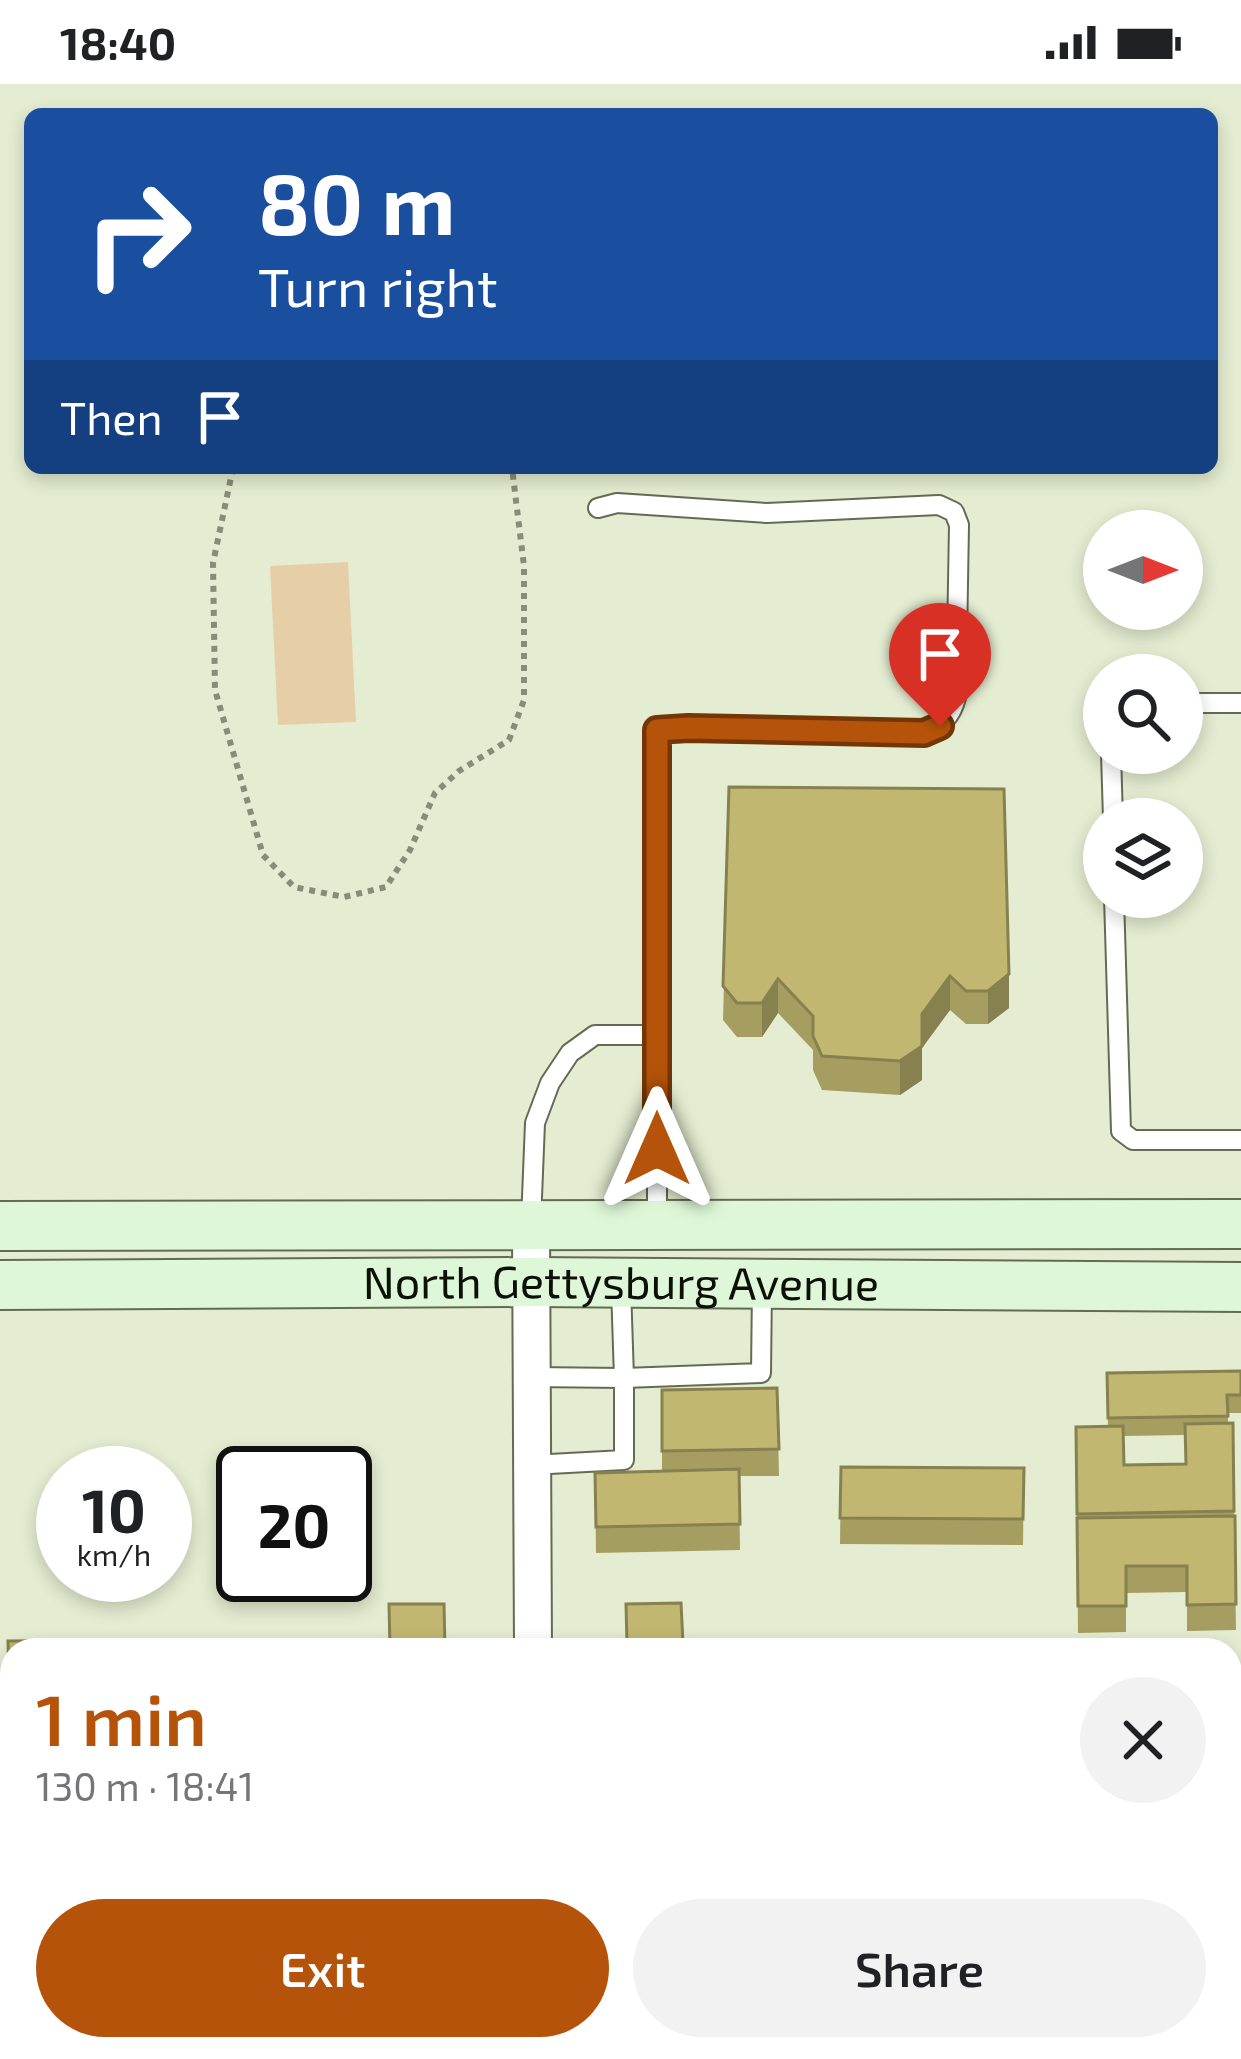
<!DOCTYPE html>
<meta charset="utf-8">
<style>
:root{--surface:#fff;--page:#f2f2f2;--text:#202124;--muted:#757577;--accent:#b45309}
body{margin:0;font-family:"Exo 2",sans-serif;background:var(--page);color:var(--text);height:100vh;display:flex;flex-direction:column;font-size:45px;white-space:nowrap}
*{box-sizing:border-box;margin:0}
p{font-size:39px;color:var(--muted)}
.icon{flex:none;width:66px;height:66px;fill:none;stroke:currentColor;stroke-width:2;stroke-linecap:round;stroke-linejoin:round}
.map{position:relative;flex:1;overflow:hidden}
.side{position:absolute;left:0px;top:1554px;width:1242px;height:423px;display:flex;flex-direction:column;background:var(--surface);border-radius:36px 36px 0 0;box-shadow:0 6px 18px #0003}
.side>*{flex:none}
.guide{position:absolute;left:24px;top:24px;width:1194px;height:366px;border-radius:18px;box-shadow:0 6px 18px #0003;background:#1a4fa0;color:#fff;overflow:hidden}
.needle{width:78px;rotate:90deg}
.fabs{position:absolute;left:1083px;top:426px;display:grid;gap:24px}
.fabs a{display:grid;place-items:center;width:120px;height:120px;border-radius:50%;background:var(--surface);box-shadow:0 6px 18px #0003;font-size:60px}
.speed{position:absolute;left:36px;top:1362px;display:flex;gap:24px;font-size:60px;font-weight:700;text-align:center}
.speed>*{display:grid;place-content:center;width:156px;height:156px;border-radius:50%;background:var(--surface);box-shadow:0 6px 18px #0003;line-height:1}
.speed small{font-size:30px;font-weight:400}
.speed .limit{border:6px solid #111;border-radius:18px;background:#fff;color:#111}
.pin{position:absolute;display:grid;place-items:center;width:102px;height:102px;color:#fff;margin:-123px -51px;border-radius:50% 50% 50% 0;rotate:-45deg;box-shadow:0 0 12px #0007}
.pin .icon{rotate:45deg}
.me{position:absolute;width:132px;margin:-66px;rotate:0deg;stroke-linejoin:round;filter:drop-shadow(0 0 9px #0008)}
.turn{display:flex;align-items:center;gap:42px;height:252px;padding:0 36px;font-size:54px}
.turn .icon{width:156px;height:156px;stroke-width:2.5}
.turn b{display:block;font-size:84px;line-height:102px}
.then{display:flex;align-items:center;height:114px;padding:0 36px;background:#0003;gap:24px;font-size:45px}
.round{display:grid;place-items:center;flex:none;width:126px;height:126px;border-radius:63px;background:var(--page)}
.summary{display:flex;align-items:center;justify-content:space-between;height:204px;padding:0 36px}
h1{font-size:72px;font-weight:600;line-height:90px;color:var(--accent)}
.button{display:flex;gap:24px;margin-top:auto;padding:24px 36px}
.button a{flex:1;height:138px;border-radius:72px;background:var(--accent);color:#fff;font-size:48px;font-weight:600;line-height:138px;text-align:center}
.button a+a{background:var(--page);color:var(--text)}
.status{display:flex;justify-content:space-between;align-items:center;height:84px;padding:0 60px;background:var(--surface);direction:ltr}
.status svg{height:33px;fill:currentColor}
.map>svg:first-child{display:block}
.green{fill:#e6cfa6}
.lines{fill:none;stroke-linecap:round;stroke-linejoin:round}
.service-casing{stroke:#646b53;stroke-width:22}
.minor-casing{stroke:#646b53;stroke-width:40}
.secondary-casing{stroke:#646b53;stroke-width:52}
.path{stroke:#878d79;stroke-width:6;stroke-dasharray:6 6;stroke-linecap:butt}
.service{stroke:#fff;stroke-width:18}
.minor{stroke:#fff;stroke-width:36}
.secondary{stroke:#ddf7d8;stroke-width:48}
.wall{fill:#a69d61;fill-rule:evenodd}
.shaded-wall{fill:#87804f}
.building{fill:#c1b771;stroke:#87804f;stroke-width:3}
.route-casing{stroke:#753606;stroke-width:30}
.route{stroke:#b45309;stroke-width:21}
.labels{text-anchor:middle;stroke-width:10;stroke-linejoin:round;paint-order:stroke}
.street-label{font-size:45px;fill:#0d1007;stroke:#f2fade}
</style>
<div class="status"><b>18:40</b><svg viewBox="0 0 49 12"><path d="M0 12V9h3v3zM5 12V6h3v6zM10 12V3h3v9zM15 12V0h3v12zM26 1h20v11H26zM47 4h2v5h-2z"/></svg></div>
<div class="map">
<svg width="1241" height="1975" viewBox="0 0 1241 1975">
<rect width="100%" height="100%" fill="#e4edd1"/>
<path class="green" d="M 348,478 L 356,638 L 278,641 L 270,482 Z"/>
<g class="lines">
<g class="service-casing">
<g id="service">
<path d="M 598,424 L 617,419 L 767,429 L 939,421 L 954,428 L 959,441 L 956,614 C 951,633 942,641 924,649 L 688,644 L 657,646 L 657,1140"/>
<path d="M 1182,619 L 1241,619"/>
<path d="M 1111,669 L 1113,735"/>
<path d="M 1114,813 L 1121,1047 L 1133,1056 L 1241,1056"/>
<path d="M 531,1138 L 535,1039 L 550,999 L 570,969 L 595,951 L 657,951"/>
<path d="M 621,1203 L 624,1294 L 761,1289 L 762,1203"/>
<path d="M 531,1381 L 624,1376 L 624,1294 L 531,1293"/>
</g>
</g>
<g class="minor-casing">
<g id="minor">
<path d="M 531,1140 L 533,1566"/>
<path d="M 538,1965 L 539,1975"/>
</g>
</g>
<g class="secondary-casing">
<g id="secondary">
<path d="M 0,1142 L 1241,1140"/>
<path id="s1" d="M 0,1201 L 531,1198 L 1241,1203"/>
</g>
</g>
<path class="path" d="M 233,384 L 213,479 L 215,606 L 263,771 L 294,803 L 344,813 L 386,803 L 410,766 L 435,709 L 459,687 L 509,656 L 524,616 L 524,482 L 512,384"/>
<use href="#service" class="service"/>
<use href="#minor" class="minor"/>
<use href="#secondary" class="secondary"/>
</g>
<g class="wall">
<path d="M 729,703 L 1009,924 L 988,940 L 966,940 L 950,926 L 922,964 L 922,996 L 900,1011 L 822,1006 L 813,986 L 813,966 L 778,929 L 762,953 L 737,953 L 723,936 Z"/>
<path d="M 1241,1287 L 1241,1329 L 1228,1329 L 1228,1339 L 1233,1339 L 1236,1546 L 1187,1547 L 1187,1508 L 1126,1509 L 1126,1548 L 1078,1549 L 1076,1343 L 1108,1342 L 1107,1289 ZM 1185,1351 L 1185,1380 L 1124,1381 L 1124,1352 Z"/>
<path d="M 777,1304 L 779,1392 L 739,1392 L 740,1466 L 596,1469 L 595,1389 L 662,1387 L 662,1306 Z"/>
<path d="M 841,1383 L 1024,1384 L 1023,1461 L 840,1460 Z"/>
<path d="M 681,1519 L 683,1566 L 627,1566 L 626,1520 Z"/>
<path d="M 8,1557 L 12,1566 L 12,1641 L 9,1641 Z"/>
<path d="M 1230,1636 L 1238,1636 L 1239,1745 L 1230,1745 Z"/>
<path d="M 0,1659 L 12,1659 L 12,1747 L 0,1748 Z"/>
<path d="M 1230,1749 L 1241,1749 L 1240,1812 L 1230,1812 Z"/>
<path d="M 1230,1849 L 1241,1849 L 1240,1941 L 1230,1941 Z"/>
<path d="M 0,1887 L 217,1965 L 217,1975 L 0,1975 Z"/>
<rect x="401" y="1965" width="55" height="10"/>
<path d="M 625,1965 L 681,1965 L 680,1975 L 625,1975 Z"/>
</g>
<g class="shaded-wall">
<path d="M 1009,890 L 1009,924 L 988,940 L 988,907 Z"/>
<path d="M 950,892 L 950,926 L 922,964 L 922,996 L 900,1011 L 900,977 L 922,930 Z"/>
<path d="M 778,895 L 778,929 L 762,953 L 762,919 Z"/>
</g>
<g class="building">
<path d="M 729,703 L 1004,705 L 1009,890 L 988,907 L 966,907 L 950,892 L 922,930 L 922,962 L 900,977 L 822,972 L 813,952 L 813,932 L 778,895 L 762,919 L 737,919 L 723,902 Z"/>
<path d="M 1241,1287 L 1241,1311 L 1227,1311 L 1228,1332 L 1108,1334 L 1107,1289 Z"/>
<path d="M 777,1304 L 779,1365 L 662,1367 L 662,1306 Z"/>
<path d="M 1233,1339 L 1234,1427 L 1077,1430 L 1076,1343 L 1123,1342 L 1124,1381 L 1186,1380 L 1185,1340 Z"/>
<path d="M 841,1383 L 1024,1384 L 1023,1435 L 840,1434 Z"/>
<path d="M 739,1385 L 740,1440 L 596,1443 L 595,1389 Z"/>
<path d="M 1235,1432 L 1236,1520 L 1187,1521 L 1187,1482 L 1126,1482 L 1126,1522 L 1078,1522 L 1077,1434 Z"/>
<path d="M 681,1519 L 683,1559 L 627,1560 L 626,1520 Z"/>
<path d="M 389,1520 L 444,1520 L 445,1566 L 390,1566 Z"/>
<path d="M 162,1556 L 162,1566 L 12,1566 L 12,1607 L 9,1607 L 8,1557 Z"/>
<path d="M 1230,1636 L 1238,1636 L 1239,1719 L 1230,1719 Z"/>
<rect x="0" y="1659" width="12" height="55"/>
<path d="M 1230,1749 L 1241,1749 L 1240,1794 L 1230,1794 Z"/>
<path d="M 1230,1849 L 1241,1849 L 1240,1923 L 1230,1923 Z"/>
<path d="M 0,1887 L 12,1887 L 12,1965 L 183,1965 L 0,1968 Z"/>
</g>
<g class="lines">
<g class="route-casing">
<path id="route" d="M 657,1065 L 657,646 L 688,644 L 924,649 L 940,642"/>
</g>
<use href="#route" class="route"/>
</g>
<g class="labels">
<g class="street-label">
<text dy="16" stroke="none"><textPath href="#s1" startOffset="621">North Gettysburg Avenue</textPath></text>
</g>
</g>
</svg>
<div class="fabs">
<a><svg class="needle" viewBox="-14 -14 28 28"><path d="M0-13l5 13h-10z" fill="#e53935"/><path d="M0 13l5-13h-10z" fill="#757577"/></svg></a>
<a><svg class="icon" aria-label="search" viewBox="0 0 24 24"><circle cx="10" cy="10" r="6"/><path d="M15 15l6 6"/></svg></a>
<a><svg class="icon" aria-label="layers" viewBox="0 0 24 24"><path d="M12 4l9 5-9 5-9-5zM3 14l9 5 9-5"/></svg></a>
</div>
<div class="speed"><div>10<small>km/h</small></div><div class="limit">20</div></div>
<div class="pin" style="left:940px;top:642px;background:#d93025"><svg class="icon" aria-label="arrive" viewBox="0 0 24 24"><path d="M6 21V4h12l-3 4 3 4H6"/></svg></div>
<svg class="me" style="left:657px;top:1065px" viewBox="-20 -20 40 40"><path d="M0-17L14 15 0 8-14 15z" fill="#b45309" stroke="#fff" stroke-width="4"/></svg>
<div class="guide">
<div class="turn"><svg class="icon" aria-label="right" viewBox="0 0 24 24"><path d="M7 20v-9h11M14 6l5 5-5 5"/></svg><div><b>80 m</b>Turn right</div></div>
<div class="then">Then<svg class="icon" aria-label="arrive" viewBox="0 0 24 24"><path d="M6 21V4h12l-3 4 3 4H6"/></svg></div>
</div>
<section class="side">
<div class="summary"><div><h1>1 min</h1><p>130 m · 18:41</p></div><a class="round"><svg class="icon" aria-label="close" viewBox="0 0 24 24"><path d="M6 6l12 12M18 6L6 18"/></svg></a></div>
<div class="button"><a>Exit</a><a>Share</a></div>
</section>
</div>
